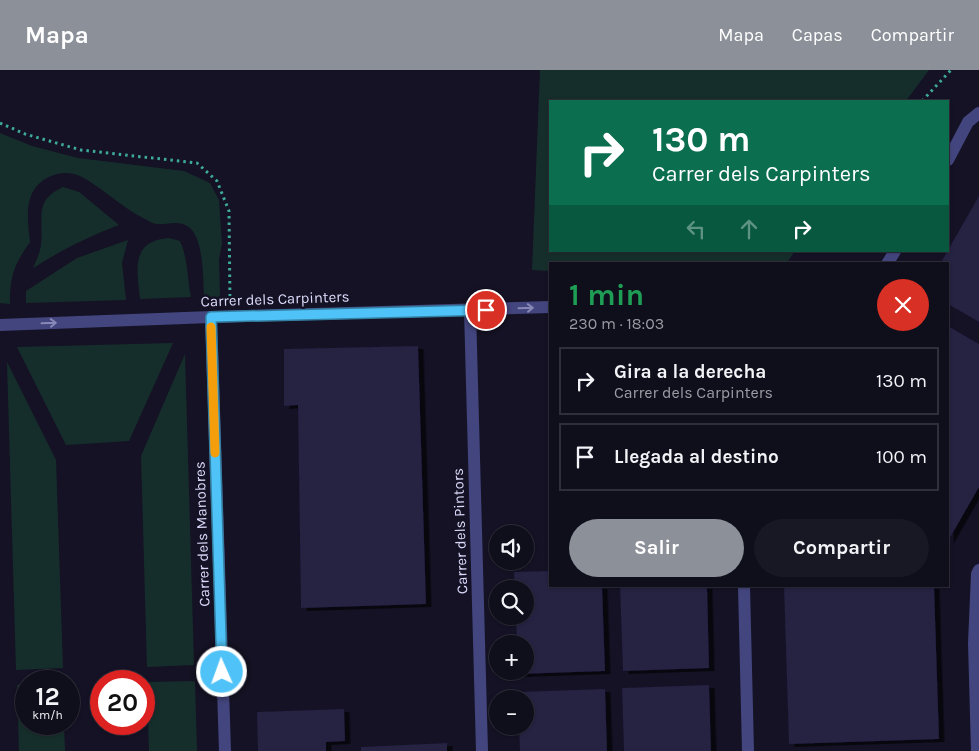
<!DOCTYPE html>
<html lang="es">
<meta charset="utf-8">
<style>
:root{--surface:#0f0e1b;--page:#181724;--text:#f1f3f6;--muted:#9b9ca3;--line:#2f2e3a;--accent:#8c9099}
body{margin:0;font-family:Karla,sans-serif;background:var(--page);color:var(--text);height:100vh;display:flex;flex-direction:column;font-size:19px;white-space:nowrap}
*{box-sizing:border-box;margin:0}
p{font-size:16px;color:var(--muted)}
.icon{flex:none;width:28px;height:28px;fill:none;stroke:currentColor;stroke-width:2;stroke-linecap:round;stroke-linejoin:round}
.map{position:relative;flex:1;overflow:hidden}
.panel{position:absolute;left:549px;top:192px;width:400px;height:325px;display:flex;flex-direction:column;background:var(--surface);border-radius:0px;box-shadow:0 1px 4px #0004,0 0 0 1px var(--line)}
.panel>*{flex:none}
.banner{position:absolute;left:549px;top:30px;width:400px;height:152px;border-radius:0px;box-shadow:0 1px 4px #0004,0 0 0 1px var(--line);background:#0b6e4f;color:#fff;overflow:hidden}
.fabs{position:absolute;left:489px;top:455px;display:grid;gap:10px}
.fabs a{display:grid;place-items:center;width:45px;height:45px;border-radius:50%;background:var(--surface);box-shadow:0 1px 4px #0004,0 0 0 1px var(--line);font-size:25px}
.speed{position:absolute;left:15px;top:600px;display:flex;gap:10px;font-size:25px;font-weight:700;text-align:center}
.speed>*{display:grid;place-content:center;width:65px;height:65px;border-radius:50%;background:var(--surface);box-shadow:0 1px 4px #0004,0 0 0 1px var(--line);line-height:1}
.speed small{font-size:12px;font-weight:400}
.speed .limit{border:8px solid #d22;background:#fff;color:#111}
.pin{position:absolute;display:grid;place-items:center;width:42px;height:42px;color:#fff;margin:-21px;border:2px solid #fff;border-radius:50%;box-shadow:0 1px 5px #0007}
.me{position:absolute;width:55px;margin:-28px;rotate:358deg;stroke-linejoin:round;filter:drop-shadow(0 0 4px #0008)}
.turn{display:flex;align-items:center;gap:18px;height:105px;padding:0 20px;font-size:22px}
.turn .icon{width:65px;height:65px;stroke-width:2.5}
.turn b{display:block;font-size:35px;line-height:42px}
.lanes{display:flex;align-items:center;height:48px;padding:0 20px;background:#0003;justify-content:center;gap:25px;direction:ltr}
.lanes .off{opacity:.35}
.round{display:grid;place-items:center;flex:none;width:52px;height:52px;border-radius:26px;background:var(--page)}
.summary{display:flex;align-items:center;justify-content:space-between;height:85px;padding:0 20px}
h1{font-size:30px;font-weight:700;line-height:38px;color:#1e9e55}
.button{display:flex;gap:10px;margin-top:auto;padding:10px 20px}
.button a{flex:1;height:58px;border-radius:30px;background:var(--accent);color:#fff;font-size:20px;font-weight:700;line-height:58px;text-align:center}
.button a+a{background:var(--page);color:var(--text)}
ul{padding:0;list-style:none}
li{display:flex;align-items:center;gap:15px;height:68px;margin:0 10px 8px;padding:0 10px;border:2px solid var(--line);border-radius:0px}
li div{flex:1}
li b{display:block;font-size:19px}
li em{font-style:normal}
header{display:flex;align-items:center;gap:30px;box-sizing:border-box;height:70px;padding:0 25px;background:var(--accent);color:#fff}
header strong{font-size:24px}
nav{display:flex;gap:28px;margin-inline-start:auto;font-size:18px}
.map>svg:first-child{display:block}
.green{fill:#162e2b}
.building{fill:#252043;filter:url(#shadow)}
.lines{fill:none;stroke-linecap:round;stroke-linejoin:round}
.path{stroke:#3eaa9c;stroke-width:3;stroke-dasharray:2.5 4;stroke-linecap:butt}
.minor{stroke:#43457e;stroke-width:12}
.oneway{stroke:#8788b6}
.route-casing{stroke:#337fa1;stroke-width:12}
.route{stroke:#4fc3f7;stroke-width:9}
.slow{stroke:#f59e0b;stroke-width:9}
.labels{text-anchor:middle;stroke-width:5;stroke-linejoin:round;paint-order:stroke}
.street-label{font-size:15px;fill:#dbdafa;stroke:#141224}
</style>
<header>
<strong>Mapa</strong>
<nav><a>Mapa</a><a>Capas</a><a>Compartir</a></nav>
</header>
<div class="map">
<svg width="979" height="681" viewBox="0 0 979 681">
<defs>
<filter id="shadow"><feDropShadow dx="5.5" dy="3" stdDeviation="0" flood-color="#0009"/></filter>
</defs>
<rect width="100%" height="100%" fill="#141224"/>
<g class="green">
<path d="M 540,0 L 929,0 L 906,31 L 550,31 L 550,181 L 795,181 L 786,194 L 550,194 L 550,201 L 532,200 Z"/>
<path d="M 0,63 L 32,76 L 78,88 L 184,101 L 210,113 L 219,130 L 222,174 L 219,189 L 220,227 L 204,227 C 203,209 204,171 190,158 C 179,149 169,155 157,154 C 153,154 147,150 143,148 C 121,137 102,117 80,106 C 71,102 60,102 51,106 C 23,118 27,146 30,172 C 14,195 10,205 10,234 L 0,233 Z"/>
<path d="M 63,117 L 79,122 L 119,155 C 87,167 62,180 33,198 C 36,191 40,183 41,175 C 44,148 33,131 63,117 Z"/>
<path d="M 169,168 L 180,171 C 188,188 187,208 191,227 L 140,229 C 137,200 130,171 169,168 Z"/>
<path d="M 128,170 L 122,193 L 126,230 L 26,233 L 26,221 L 77,188 Z"/>
<path d="M 173,273 L 129,371 L 66,375 L 17,277 Z"/>
<path d="M 185,284 L 194,595 L 147,597 L 141,386 Z"/>
<path d="M 7,292 L 56,390 L 63,598 L 16,600 Z"/>
<path d="M 195,611 L 197,681 L 149,681 L 147,612 Z"/>
<path d="M 26,614 L 26,654 L 64,654 L 65,681 L 19,681 L 17,615 Z"/>
</g>
<g class="building">
<path d="M 979,126 L 979,252 L 948,234 L 948,194 L 940,194 Z"/>
<path d="M 948,256 L 979,274 L 979,417 L 948,471 Z"/>
<path d="M 418,276 L 426,534 L 301,538 L 298,335 L 284,336 L 284,279 Z"/>
<path d="M 550,501 L 550,516 L 602,516 L 605,601 L 518,604 L 518,601 L 525,601 L 525,574 L 517,574 L 516,546 L 525,546 L 525,519 L 515,519 L 514,502 Z"/>
<path d="M 620,516 L 707,516 L 709,598 L 623,601 Z"/>
<path d="M 784,516 L 934,516 L 939,669 L 789,674 Z"/>
<path d="M 709,615 L 711,681 L 624,681 L 622,618 Z"/>
<path d="M 605,619 L 607,681 L 520,681 L 519,656 L 525,656 L 525,629 L 518,629 L 518,622 Z"/>
<path d="M 344,639 L 345,671 L 326,672 L 326,681 L 258,681 L 257,642 Z"/>
<path d="M 447,673 L 447,681 L 361,681 L 361,677 Z"/>
</g>
<g class="lines">
<g class="path">
<path d="M 922,31 L 951,0"/>
<path d="M 0,53 L 25,64 L 81,80 L 197,93 L 217,111 L 229,141 L 230,232"/>
</g>
<g class="minor">
<path d="M 948,90 L 968,52 L 979,43"/>
<path d="M 887,194 L 895,181"/>
<path d="M 470,240 L 482,681"/>
<path d="M 211,247 L 225,681"/>
<path d="M 0,255 L 211,247 L 550,237"/>
<path d="M 744,516 L 748,681"/>
<path d="M 977,681 L 974,573 L 977,504 L 979,500"/>
</g>
</g>
<defs><path id="oneway-shaft" d="M-6 0H5M1.5-3L5.5 0L1.5 3" fill="none" stroke-width="1.6" stroke-linecap="round" stroke-linejoin="round" transform="scale(1.25)"/></defs>
<g class="oneway">
<use href="#oneway-shaft" transform="translate(526 238) rotate(-2)"/>
<use href="#oneway-shaft" transform="translate(49 253) rotate(-2)"/>
</g>
<g class="lines">
<g class="route-casing">
<path id="route" d="M 222,602 L 211,247 L 486,240"/>
</g>
<use href="#route" class="route"/>
<path class="slow" d="M 211,257 L 215,383"/>
</g>
<g class="labels">
<g class="street-label">
<text transform="translate(275 229) rotate(-2)" y="5">Carrer dels Carpinters</text>
<text transform="translate(460 461) rotate(-92)" y="5">Carrer dels Pintors</text>
<text transform="translate(202 464) rotate(-92)" y="5">Carrer dels Manobres</text>
</g>
</g>
</svg>
<div class="fabs">
<a><svg class="icon" aria-label="sound" viewBox="0 0 24 24"><path d="M4 9h4l5-4v14l-5-4H4zM17 9q2 3 0 6"/></svg></a>
<a><svg class="icon" aria-label="search" viewBox="0 0 24 24"><circle cx="10" cy="10" r="6"/><path d="M15 15l6 6"/></svg></a>
<a>+</a>
<a>−</a>
</div>
<div class="speed"><div>12<small>km/h</small></div><div class="limit">20</div></div>
<div class="pin" style="left:486px;top:240px;background:#d93025"><svg class="icon" aria-label="arrive" viewBox="0 0 24 24"><path d="M6 21V4h12l-3 4 3 4H6"/></svg></div>
<svg class="me" style="left:222px;top:602px" viewBox="-20 -20 40 40"><circle r="17" fill="#4fc3f7" stroke="#fff" stroke-width="3"/><path d="M0-11L8 9 0 5-8 9z" fill="#fff"/></svg>
<div class="banner">
<div class="turn"><svg class="icon" aria-label="right" viewBox="0 0 24 24"><path d="M7 20v-9h11M14 6l5 5-5 5"/></svg><div><b>130 m</b>Carrer dels Carpinters</div></div>
<div class="lanes"><svg class="icon off" aria-label="left" viewBox="0 0 24 24"><path d="M17 20v-9H6M10 6l-5 5 5 5"/></svg><svg class="icon off" aria-label="ahead" viewBox="0 0 24 24"><path d="M12 20V5M6 11l6-6 6 6"/></svg><svg class="icon" aria-label="right" viewBox="0 0 24 24"><path d="M7 20v-9h11M14 6l5 5-5 5"/></svg></div>
</div>
<section class="panel">
<div class="summary"><div><h1>1 min</h1><p>230 m · 18:03</p></div><a class="round" style="background:#d93025;color:#fff"><svg class="icon" aria-label="close" viewBox="0 0 24 24"><path d="M6 6l12 12M18 6L6 18"/></svg></a></div>
<ul>
<li><svg class="icon" aria-label="right" viewBox="0 0 24 24"><path d="M7 20v-9h11M14 6l5 5-5 5"/></svg><div><b>Gira a la derecha</b><p>Carrer dels Carpinters</p></div><em>130 m</em></li>
<li><svg class="icon" aria-label="arrive" viewBox="0 0 24 24"><path d="M6 21V4h12l-3 4 3 4H6"/></svg><div><b>Llegada al destino</b></div><em>100 m</em></li>
</ul>
<div class="button"><a>Salir</a><a>Compartir</a></div>
</section>
</div>
